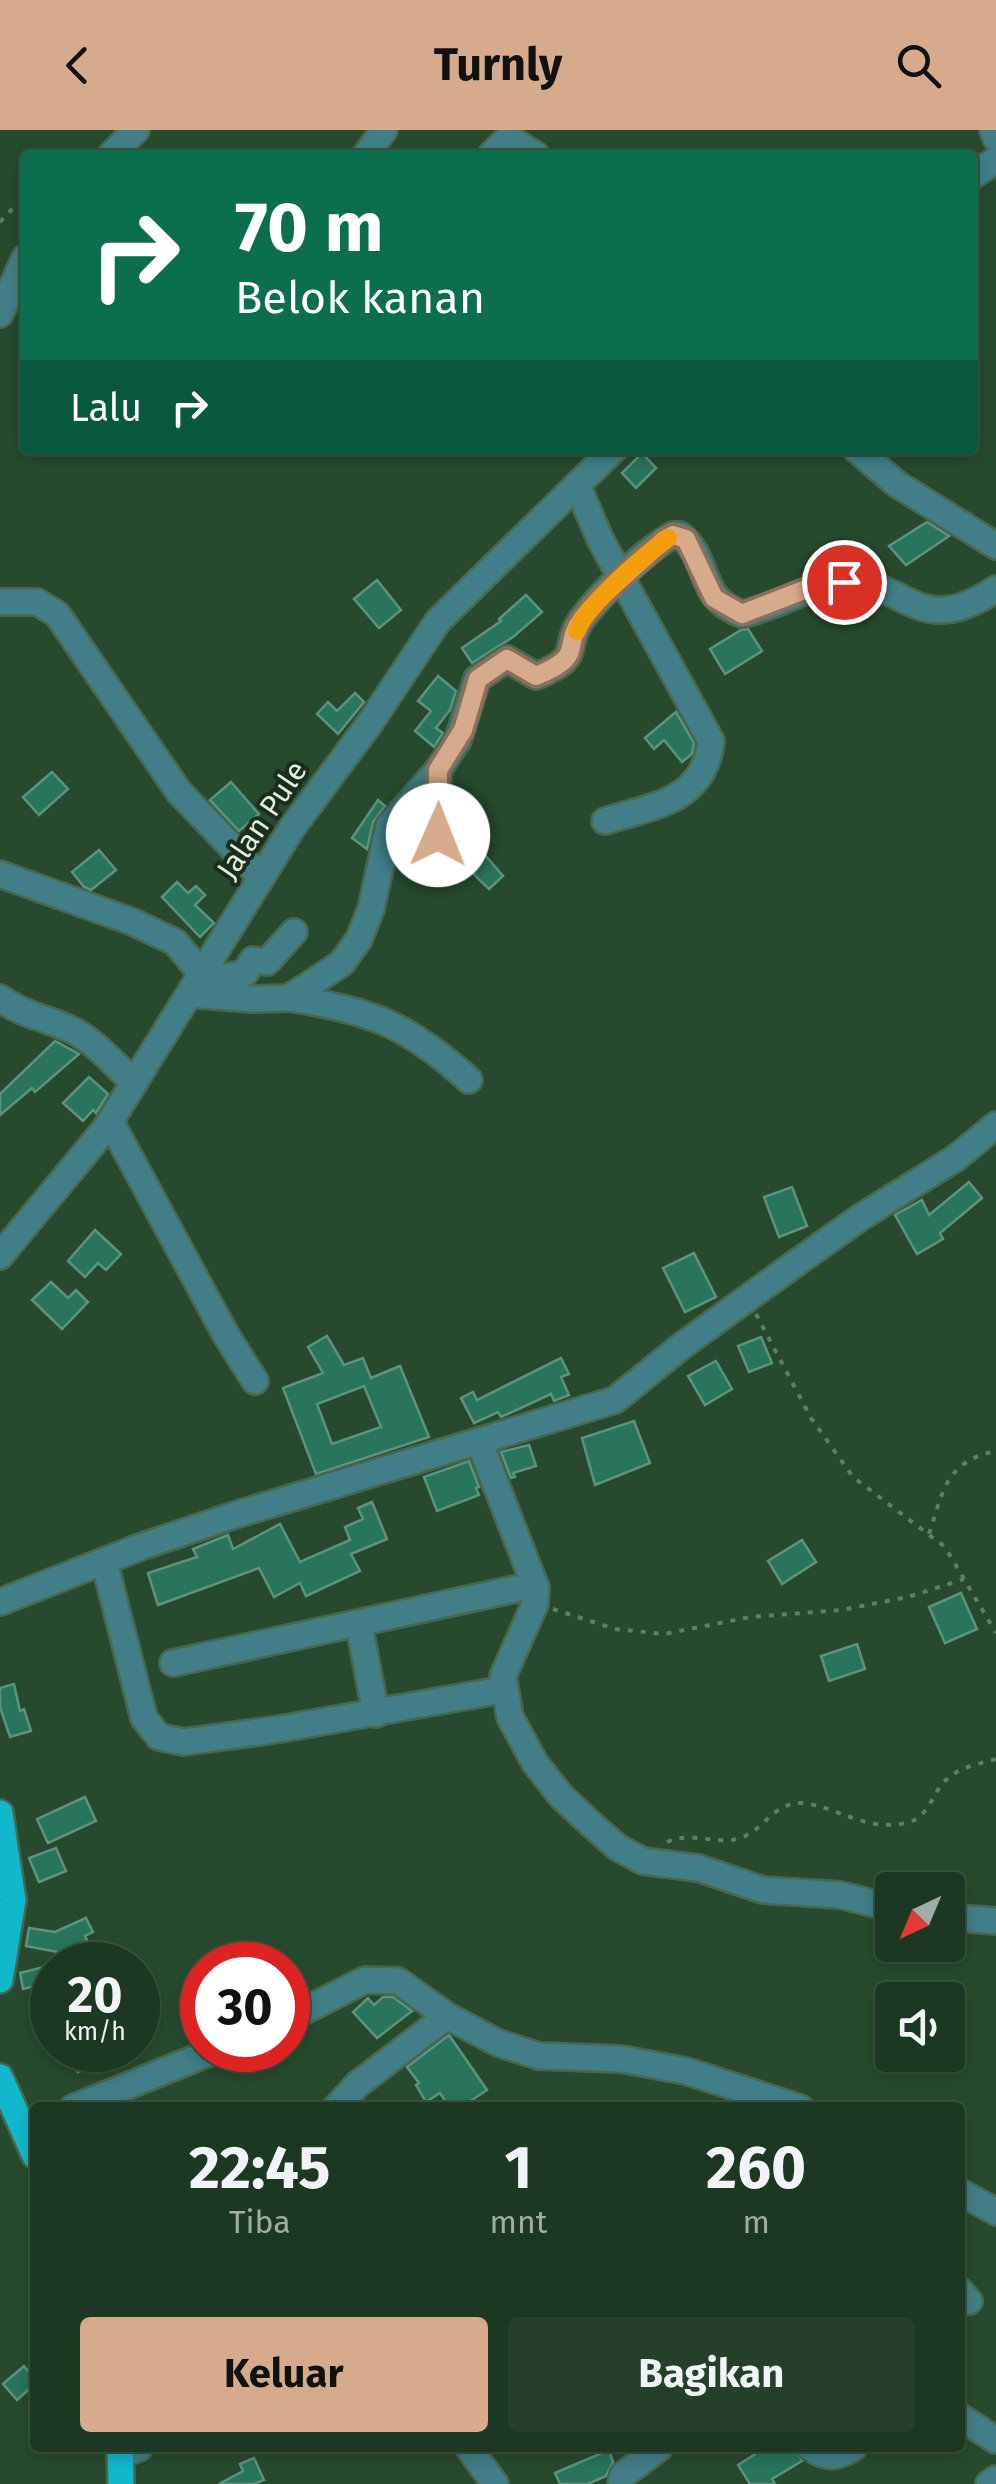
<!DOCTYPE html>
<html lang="id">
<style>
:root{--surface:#1d3822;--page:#253f2a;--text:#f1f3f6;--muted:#a0aca5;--line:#3b5240;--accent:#d6ab8b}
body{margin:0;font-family:"Fira Sans",sans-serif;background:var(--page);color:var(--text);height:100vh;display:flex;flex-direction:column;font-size:38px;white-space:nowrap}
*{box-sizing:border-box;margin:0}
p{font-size:32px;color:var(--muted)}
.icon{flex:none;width:55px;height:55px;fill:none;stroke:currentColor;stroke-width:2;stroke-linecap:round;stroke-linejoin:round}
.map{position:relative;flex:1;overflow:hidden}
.drawer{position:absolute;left:30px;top:1972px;width:935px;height:350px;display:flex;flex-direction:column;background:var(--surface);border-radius:10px;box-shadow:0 5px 15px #0003,0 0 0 2px var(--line)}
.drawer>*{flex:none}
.top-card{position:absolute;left:20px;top:20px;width:958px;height:305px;border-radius:10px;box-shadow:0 5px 15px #0003,0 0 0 2px var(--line);background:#0b6e4f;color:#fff;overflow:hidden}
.needle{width:65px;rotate:224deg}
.controls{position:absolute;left:875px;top:1742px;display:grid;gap:20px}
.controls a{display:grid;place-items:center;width:90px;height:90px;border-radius:10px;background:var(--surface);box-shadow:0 5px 15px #0003,0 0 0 2px var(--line);font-size:50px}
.speed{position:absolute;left:30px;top:1812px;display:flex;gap:20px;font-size:50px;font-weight:700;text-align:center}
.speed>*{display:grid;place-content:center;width:130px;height:130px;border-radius:50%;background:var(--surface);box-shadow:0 5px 15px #0003,0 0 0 2px var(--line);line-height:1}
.speed small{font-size:25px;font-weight:400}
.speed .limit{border:15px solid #d22;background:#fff;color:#111}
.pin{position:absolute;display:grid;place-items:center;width:85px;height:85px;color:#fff;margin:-42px;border:5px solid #fff;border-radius:50%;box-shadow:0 2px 10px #0007}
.me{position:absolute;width:110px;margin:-55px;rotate:1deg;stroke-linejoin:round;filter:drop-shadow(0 0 8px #0008)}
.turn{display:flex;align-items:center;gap:35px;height:210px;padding:0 50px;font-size:45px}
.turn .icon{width:130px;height:130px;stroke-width:2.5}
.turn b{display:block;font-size:70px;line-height:85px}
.then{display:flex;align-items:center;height:95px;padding:0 50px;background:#0003;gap:20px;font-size:38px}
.eta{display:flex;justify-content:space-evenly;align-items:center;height:170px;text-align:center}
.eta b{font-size:60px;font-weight:700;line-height:70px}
.primary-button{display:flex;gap:20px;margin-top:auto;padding:20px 50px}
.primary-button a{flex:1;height:115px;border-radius:10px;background:var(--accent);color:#111;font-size:40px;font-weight:700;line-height:115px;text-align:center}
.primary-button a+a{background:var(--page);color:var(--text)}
header{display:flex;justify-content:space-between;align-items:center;height:130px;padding:0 50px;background:var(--accent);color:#111;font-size:45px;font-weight:700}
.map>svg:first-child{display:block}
.building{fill:#29745c;stroke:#5d927e;stroke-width:2.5;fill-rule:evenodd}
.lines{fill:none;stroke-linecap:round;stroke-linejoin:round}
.minor-casing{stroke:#48684e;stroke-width:30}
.major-casing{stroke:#48684e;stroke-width:30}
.path{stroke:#607e66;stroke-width:4;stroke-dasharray:5 8;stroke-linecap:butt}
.minor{stroke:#417e87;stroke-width:25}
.major{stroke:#11b8cc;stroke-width:25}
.route-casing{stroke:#8b6f5a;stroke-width:25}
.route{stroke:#d6ab8b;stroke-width:18}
.slow{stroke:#f59e0b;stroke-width:18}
.labels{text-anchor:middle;stroke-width:8;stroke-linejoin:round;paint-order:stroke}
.street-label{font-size:30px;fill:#ddf1df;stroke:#1c2c1f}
</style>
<header><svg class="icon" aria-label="back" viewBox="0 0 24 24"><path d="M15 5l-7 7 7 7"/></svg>Turnly<svg class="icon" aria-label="search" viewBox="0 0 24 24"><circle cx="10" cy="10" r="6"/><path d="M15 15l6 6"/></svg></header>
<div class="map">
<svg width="996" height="2354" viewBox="0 0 996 2354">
<rect width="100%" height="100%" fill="#274a2e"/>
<g class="building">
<path d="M 642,323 L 656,338 L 636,358 L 622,343 Z"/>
<path d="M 927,392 L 949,406 L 906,435 L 889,416 Z"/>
<path d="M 377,450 L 401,480 L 379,498 L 354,469 Z"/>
<path d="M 526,465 L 542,482 L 513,507 L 472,533 L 462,518 L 501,491 L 499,489 Z"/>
<path d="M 748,499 L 762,521 L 725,544 L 710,519 L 741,500 Z"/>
<path d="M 438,546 L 456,561 L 450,580 L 436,598 L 443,603 L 434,617 L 415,601 L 431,581 L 418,571 Z"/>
<path d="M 355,563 L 364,572 L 338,604 L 317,584 L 328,572 L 337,581 Z"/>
<path d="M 676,582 L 694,613 L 692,624 L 682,632 L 664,610 L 654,619 L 645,608 Z"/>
<path d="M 52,642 L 68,659 L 39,685 L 23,667 Z"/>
<path d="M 231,652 L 259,684 L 239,701 L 210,670 Z"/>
<path d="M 378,670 L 385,676 L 373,692 L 367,719 L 352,708 Z"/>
<path d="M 473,711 L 503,746 L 489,759 L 455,726 Z"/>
<path d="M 99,720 L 116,740 L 91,760 L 84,757 L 72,742 Z"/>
<path d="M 177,752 L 188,763 L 196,756 L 205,765 L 195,775 L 214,793 L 200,807 L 162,767 Z"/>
<path d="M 55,911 L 79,924 L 35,962 L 32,958 L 0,985 L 0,964 Z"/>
<path d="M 89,947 L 108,964 L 96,983 L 93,980 L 83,991 L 63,973 Z"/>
<path d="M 969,1052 L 982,1068 L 940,1103 L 943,1109 L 917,1124 L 895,1085 L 922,1070 L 929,1085 Z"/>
<path d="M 792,1057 L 807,1096 L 779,1107 L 764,1067 Z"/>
<path d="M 95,1100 L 121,1124 L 106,1140 L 98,1133 L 85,1147 L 68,1131 Z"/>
<path d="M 694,1123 L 716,1167 L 685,1182 L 663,1138 Z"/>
<path d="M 51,1152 L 68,1168 L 76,1160 L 88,1172 L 62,1199 L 32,1170 Z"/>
<path d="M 327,1206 L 344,1235 L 363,1228 L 371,1248 L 400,1236 L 429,1307 L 316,1344 L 283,1258 L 323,1243 L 308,1217 ZM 364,1256 L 381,1297 L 332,1314 L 317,1274 Z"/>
<path d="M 761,1207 L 772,1233 L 749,1242 L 738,1216 Z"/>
<path d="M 561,1228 L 569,1244 L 561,1247 L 569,1265 L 554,1271 L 551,1264 L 501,1287 L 498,1282 L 474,1293 L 461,1268 L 473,1262 L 477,1270 Z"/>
<path d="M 716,1231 L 732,1259 L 705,1275 L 688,1246 Z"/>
<path d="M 634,1291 L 650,1333 L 595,1355 L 582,1308 Z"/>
<path d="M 529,1315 L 536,1336 L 513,1343 L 515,1347 L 511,1348 L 501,1322 Z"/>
<path d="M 469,1331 L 479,1357 L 476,1358 L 479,1365 L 437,1381 L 424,1347 Z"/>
<path d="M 372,1372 L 387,1409 L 351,1424 L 360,1441 L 306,1466 L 300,1453 L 274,1467 L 259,1438 L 158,1475 L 148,1443 L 197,1427 L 193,1419 L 228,1405 L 233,1419 L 280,1394 L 300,1432 L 350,1410 L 345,1397 L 363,1389 L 358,1378 Z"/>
<path d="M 802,1410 L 816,1432 L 782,1454 L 768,1431 Z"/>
<path d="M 961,1463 L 977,1499 L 945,1513 L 929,1477 Z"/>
<path d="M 857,1514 L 865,1539 L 829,1551 L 821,1526 Z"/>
<path d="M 14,1554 L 20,1581 L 24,1579 L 31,1601 L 10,1607 L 0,1577 L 0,1558 Z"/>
<path d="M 85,1667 L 96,1691 L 48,1713 L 37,1689 Z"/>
<path d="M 56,1718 L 66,1741 L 39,1752 L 29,1728 Z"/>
<path d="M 86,1788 L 93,1802 L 85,1806 L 95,1829 L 26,1816 L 29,1798 L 55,1802 Z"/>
<path d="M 52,1835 L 52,1852 L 23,1859 L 20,1843 Z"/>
<path d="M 383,1867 L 393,1867 L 412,1881 L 377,1908 L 353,1882 L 368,1868 L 374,1875 Z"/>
<path d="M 449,1905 L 487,1960 L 460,1978 L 450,1978 L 440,1963 L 426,1972 L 416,1955 L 419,1953 L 407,1937 Z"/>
<path d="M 65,1920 L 116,1920 L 78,1942 Z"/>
<path d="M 24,2236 L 35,2249 L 35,2254 L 17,2270 L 3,2254 Z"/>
<path d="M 765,2318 L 795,2318 L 802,2331 L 772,2349 L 775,2354 L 750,2354 L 738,2335 Z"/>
<path d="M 609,2320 L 613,2332 L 606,2346 L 588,2354 L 560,2354 L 555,2343 Z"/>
<path d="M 254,2328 L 264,2350 L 254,2354 L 219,2354 L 243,2341 L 240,2334 Z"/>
</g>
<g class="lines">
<g class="minor-casing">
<g id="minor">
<path d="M 993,0 L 996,8"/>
<path d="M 111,25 L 136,0"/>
<path d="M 366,25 L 384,0"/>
<path d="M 491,25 L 504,12 L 513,11 L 536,25"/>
<path d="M 972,46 L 996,30"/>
<path d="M 0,184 L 25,128"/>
<path d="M 857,320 L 897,354 L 996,416"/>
<path d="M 577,355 L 600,409 L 711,611 C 704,671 656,675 605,691"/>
<path d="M 0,472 L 37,472 L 57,484 L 179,662 L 261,747"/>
<path d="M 438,705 L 438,640"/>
<path d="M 0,744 L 133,792 L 175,812 L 202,844 L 227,847 L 245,843 L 253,830 L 267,832 L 294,802"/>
<path d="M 190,864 L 252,869 L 289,868 L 342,833 L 359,809 L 371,779 L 389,696 L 438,640 L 458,610 L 477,549 L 507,529 L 536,546 C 586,526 560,520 582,489 C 601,463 645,421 673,405 L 680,405 C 711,429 696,468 742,484 C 776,478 804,456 840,453 C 908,448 916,512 996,459"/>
<path d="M 0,868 C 21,884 42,887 65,897 C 92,907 113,934 134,952"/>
<path d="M 289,868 C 371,881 407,894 469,950"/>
<path d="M 110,991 L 226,1205 L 255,1251"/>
<path d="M 0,1126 L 106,998 L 292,698 L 370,593 L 438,491 L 613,320"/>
<path d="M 479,1311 L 536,1458 L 535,1474 L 503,1546 L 510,1587 L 535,1633 L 561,1666 L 591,1694 L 617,1717 L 643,1731 L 698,1738 L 763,1760 L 840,1765 L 892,1778"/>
<path d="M 104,1431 L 144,1588 L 159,1607 L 184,1612 L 280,1599 L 496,1561"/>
<path d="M 0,1472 L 140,1417 L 235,1385 L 615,1270 L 683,1215 L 792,1136 L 861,1087 L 956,1028 L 996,995"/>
<path d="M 359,1495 L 376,1584"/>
<path d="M 173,1533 L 515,1459"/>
<path d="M 948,1787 L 996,1791"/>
<path d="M 288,1889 L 365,1850 L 398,1851 L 447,1886 L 498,1913 L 539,1926 L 621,1929 L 686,1941 L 800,1978"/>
<path d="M 73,1978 L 216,1920"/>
<path d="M 336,1978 L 358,1954 L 447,1886"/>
<path d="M 960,2062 L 996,2082"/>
<path d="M 960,2161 L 969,2171"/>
<path d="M 960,2287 L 996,2310"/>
<path d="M 469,2318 L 495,2354"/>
<path d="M 811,2318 C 827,2329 837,2327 853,2318"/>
<path d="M 120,2325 L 139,2318"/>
<path d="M 621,2354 L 623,2345 L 659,2318"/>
<path d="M 989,2354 L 996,2349"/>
</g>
</g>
<g class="major-casing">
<g id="major">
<path d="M 0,1683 L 13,1770 L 0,1850"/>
<path d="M 0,1947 L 35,2026"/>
<path d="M 120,2318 L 121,2354"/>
</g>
</g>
<g class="path">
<path d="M 0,92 L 16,75 L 25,73"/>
<path d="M 756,1184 L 811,1288 L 853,1347 L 945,1417 L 996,1503"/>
<path d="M 929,1404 C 943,1361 946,1331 996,1321"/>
<path d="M 553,1479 L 615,1499 L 664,1504 L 750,1487 L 841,1480 L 908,1467 L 964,1449"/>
<path d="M 667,1712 C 692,1700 718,1717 743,1707 C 764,1698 776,1672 801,1673 C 838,1676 864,1702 906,1693 C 930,1688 931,1663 947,1649 C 960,1637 979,1634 996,1629"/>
</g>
<use href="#minor" class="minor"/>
<use href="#major" class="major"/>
</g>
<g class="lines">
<g class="route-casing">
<path id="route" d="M 438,705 L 438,640 L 463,600 L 478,549 L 507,529 L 536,546 C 588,525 560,517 583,488 C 606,459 637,435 664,410 L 673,405 L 686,409 L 714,468 L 742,484 L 809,458 L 844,452"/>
</g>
<use href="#route" class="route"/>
<path class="slow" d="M 577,501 C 585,476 645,425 668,408"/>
</g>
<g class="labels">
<g class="street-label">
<text transform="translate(262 690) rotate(-56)" y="10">Jalan Pule</text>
</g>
</g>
</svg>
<div class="controls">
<a><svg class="needle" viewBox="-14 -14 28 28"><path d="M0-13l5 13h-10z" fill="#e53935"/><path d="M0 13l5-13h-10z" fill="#a0aca5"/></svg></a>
<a><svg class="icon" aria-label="sound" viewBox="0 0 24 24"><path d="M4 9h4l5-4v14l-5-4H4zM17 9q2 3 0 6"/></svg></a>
</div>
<div class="speed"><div>20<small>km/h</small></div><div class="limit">30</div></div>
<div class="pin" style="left:844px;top:452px;background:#d93025"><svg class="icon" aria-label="arrive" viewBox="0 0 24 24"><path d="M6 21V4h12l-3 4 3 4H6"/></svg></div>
<svg class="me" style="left:438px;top:705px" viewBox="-20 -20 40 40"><circle r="19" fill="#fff"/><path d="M0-13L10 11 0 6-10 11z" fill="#d6ab8b"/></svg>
<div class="top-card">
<div class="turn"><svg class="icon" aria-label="right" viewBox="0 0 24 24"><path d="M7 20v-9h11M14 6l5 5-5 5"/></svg><div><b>70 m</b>Belok kanan</div></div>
<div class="then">Lalu<svg class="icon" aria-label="right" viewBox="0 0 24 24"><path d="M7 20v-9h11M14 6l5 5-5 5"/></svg></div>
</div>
<section class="drawer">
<div class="eta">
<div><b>22:45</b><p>Tiba</p></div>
<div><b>1</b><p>mnt</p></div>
<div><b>260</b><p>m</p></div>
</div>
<div class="primary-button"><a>Keluar</a><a>Bagikan</a></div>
</section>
</div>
